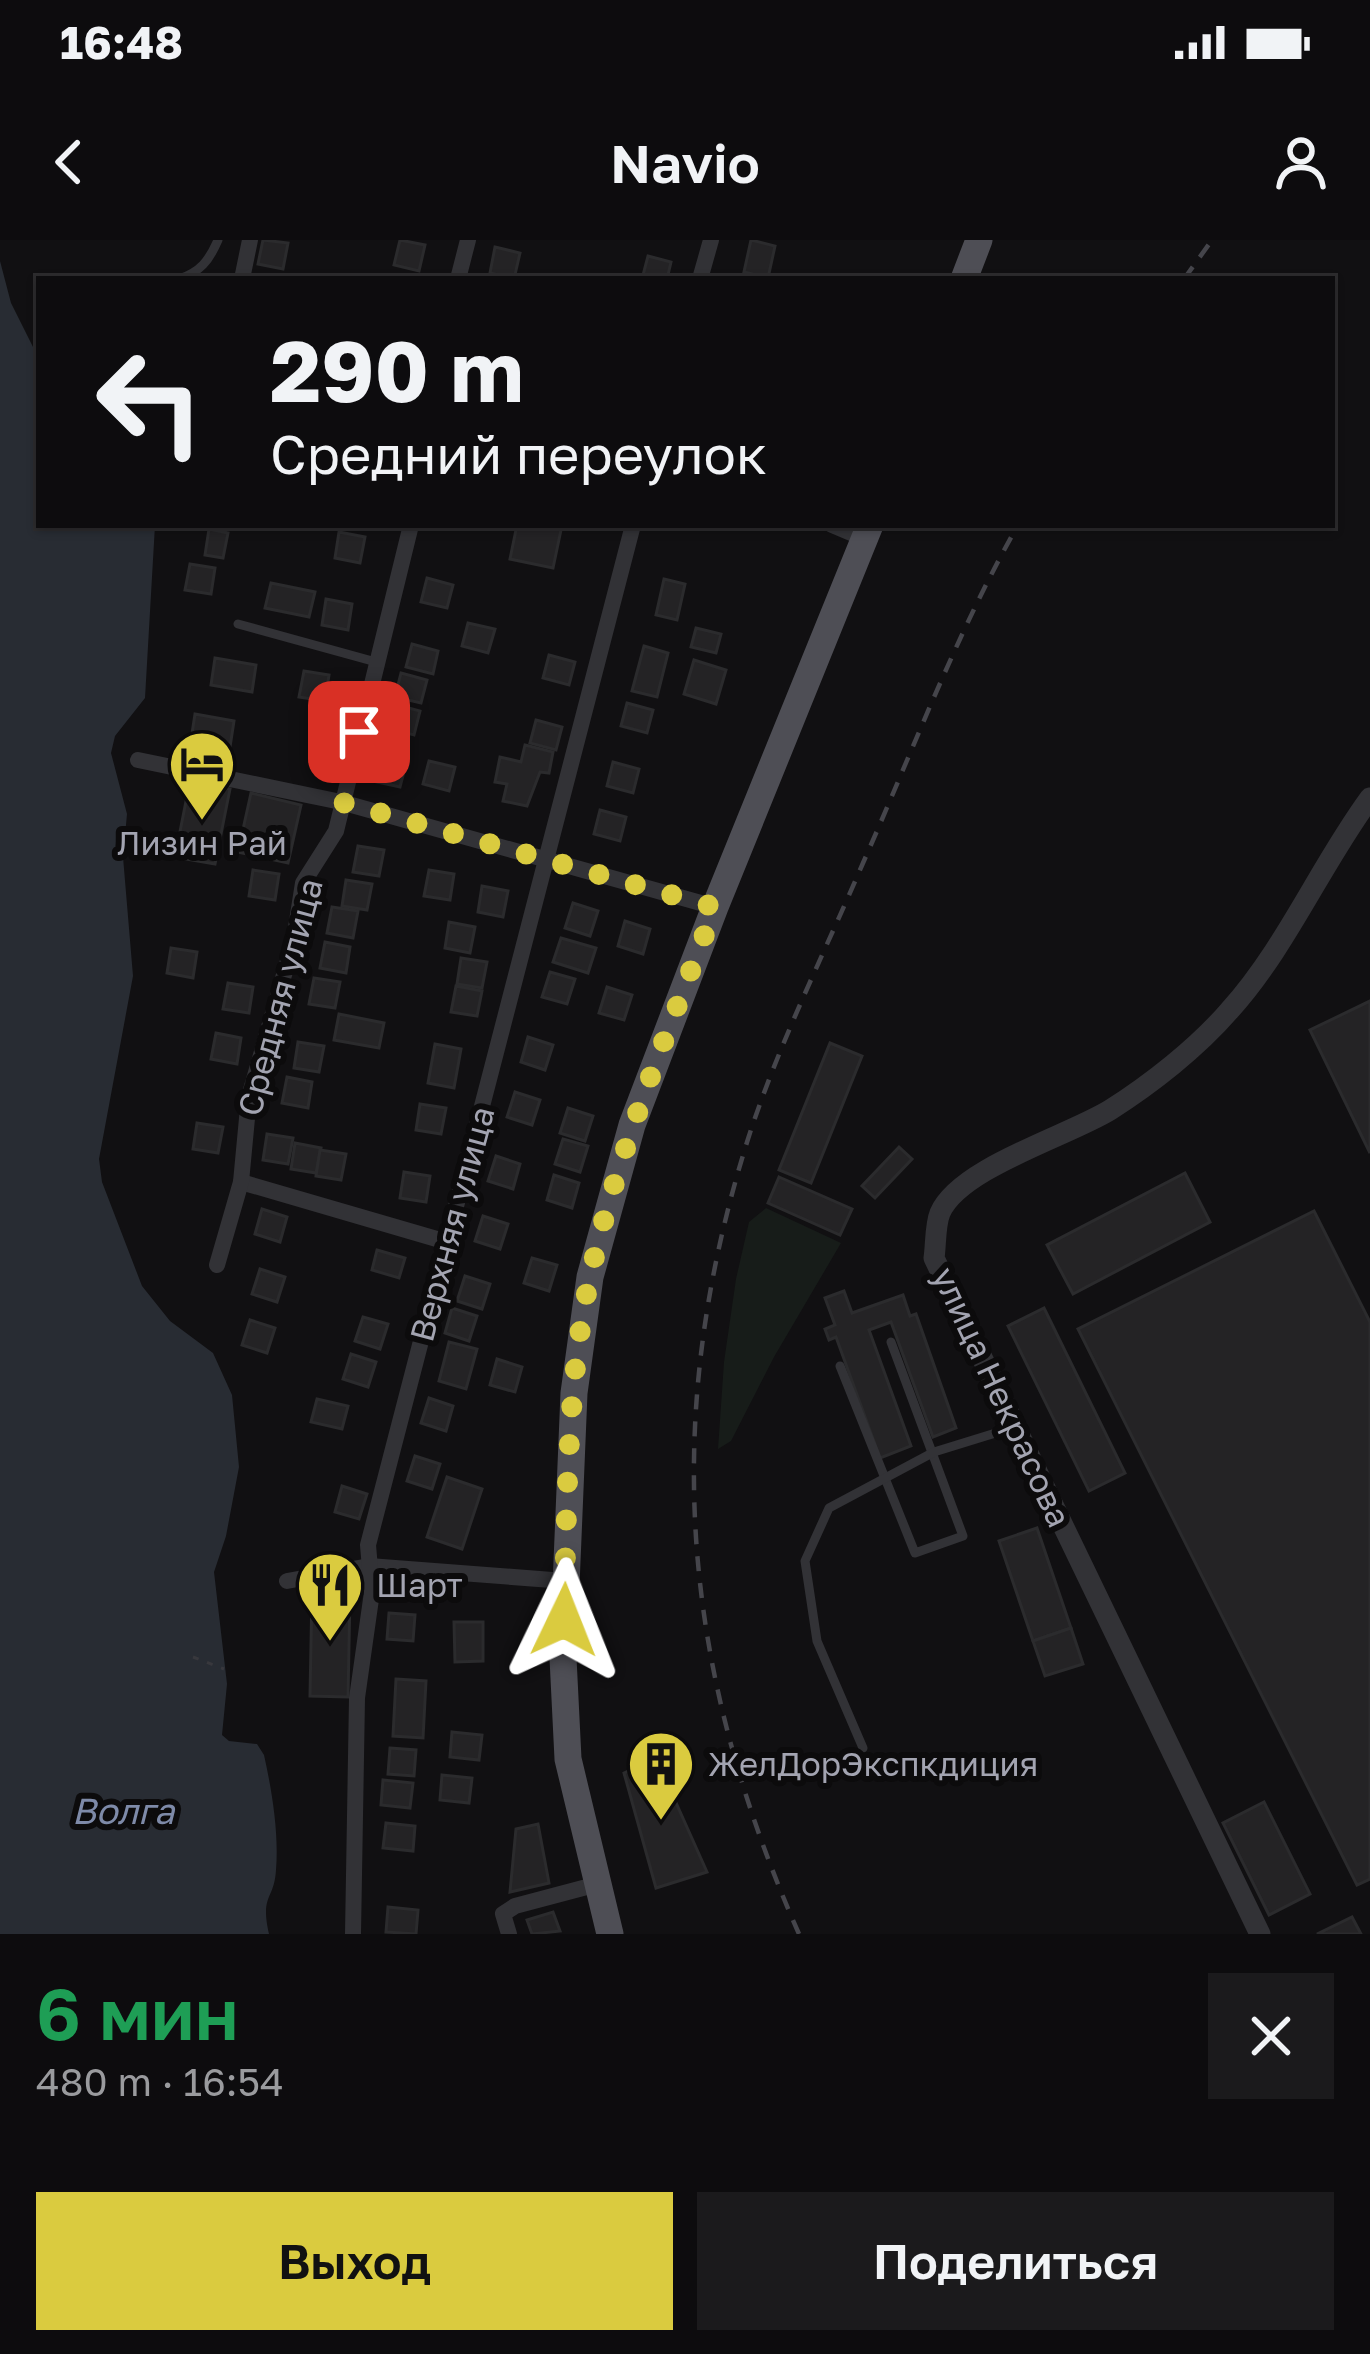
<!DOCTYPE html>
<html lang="ru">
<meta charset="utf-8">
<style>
:root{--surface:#0d0c0e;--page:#1b1a1c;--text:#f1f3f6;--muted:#9a9b9e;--line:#2d2c2e;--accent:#dacb3f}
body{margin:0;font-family:"Golos Text",sans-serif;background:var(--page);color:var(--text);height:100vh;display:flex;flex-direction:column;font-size:45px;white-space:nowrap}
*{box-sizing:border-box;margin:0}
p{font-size:39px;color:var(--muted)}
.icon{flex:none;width:66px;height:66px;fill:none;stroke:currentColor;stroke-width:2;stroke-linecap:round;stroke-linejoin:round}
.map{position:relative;height:1694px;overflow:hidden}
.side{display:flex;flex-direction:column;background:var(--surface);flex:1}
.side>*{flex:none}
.guide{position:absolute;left:36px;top:36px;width:1299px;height:252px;border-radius:0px;box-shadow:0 3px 9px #0004,0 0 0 3px var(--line);background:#0d0c0e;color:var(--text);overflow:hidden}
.pin{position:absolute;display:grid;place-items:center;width:102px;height:102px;color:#fff;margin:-51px;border-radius:24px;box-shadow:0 6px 18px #0006}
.me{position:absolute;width:132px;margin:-66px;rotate:2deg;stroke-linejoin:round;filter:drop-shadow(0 0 9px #0008)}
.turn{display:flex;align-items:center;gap:42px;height:252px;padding:0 36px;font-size:54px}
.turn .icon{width:156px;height:156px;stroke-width:2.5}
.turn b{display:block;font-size:84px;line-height:102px}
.round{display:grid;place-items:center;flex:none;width:126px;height:126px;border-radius:0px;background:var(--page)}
.head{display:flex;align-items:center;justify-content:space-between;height:204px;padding:0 36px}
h1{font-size:72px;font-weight:600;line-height:90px;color:#1e9e55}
.cta{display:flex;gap:24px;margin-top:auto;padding:24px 36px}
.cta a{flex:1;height:138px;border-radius:0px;background:var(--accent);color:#111;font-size:48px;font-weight:600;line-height:138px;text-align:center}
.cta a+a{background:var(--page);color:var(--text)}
.status{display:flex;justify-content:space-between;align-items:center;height:84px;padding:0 60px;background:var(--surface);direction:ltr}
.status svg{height:33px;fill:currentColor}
header{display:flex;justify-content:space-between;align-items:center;height:156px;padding:0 36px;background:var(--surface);font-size:54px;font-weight:600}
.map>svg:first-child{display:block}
.green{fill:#171c19}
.water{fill:#282c33}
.building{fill:#242325;stroke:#2b2b2d;stroke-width:3}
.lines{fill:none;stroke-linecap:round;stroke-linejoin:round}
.path{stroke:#38383d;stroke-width:3;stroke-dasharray:6 9;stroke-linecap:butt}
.service{stroke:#323236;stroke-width:9}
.minor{stroke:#323236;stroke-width:16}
.tertiary{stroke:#323236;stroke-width:21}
.primary{stroke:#4e4e55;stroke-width:27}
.rail{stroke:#45454b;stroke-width:4.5;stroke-dasharray:15 12;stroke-linecap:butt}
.route{stroke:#dacb3f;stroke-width:21;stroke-dasharray:0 37.8}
.labels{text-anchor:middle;stroke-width:12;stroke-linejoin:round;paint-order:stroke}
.poi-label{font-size:33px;fill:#a3a4b1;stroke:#0c0b0c;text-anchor:start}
.street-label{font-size:33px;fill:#a3a4b1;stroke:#0c0b0c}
.water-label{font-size:36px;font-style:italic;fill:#7e8aa8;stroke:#0c0b0c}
</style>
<div class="status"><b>16:48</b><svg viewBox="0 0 49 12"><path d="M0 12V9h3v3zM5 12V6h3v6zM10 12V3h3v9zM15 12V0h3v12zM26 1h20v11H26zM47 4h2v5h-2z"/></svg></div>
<header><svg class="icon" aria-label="back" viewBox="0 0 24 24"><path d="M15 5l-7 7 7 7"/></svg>Navio<svg class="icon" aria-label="person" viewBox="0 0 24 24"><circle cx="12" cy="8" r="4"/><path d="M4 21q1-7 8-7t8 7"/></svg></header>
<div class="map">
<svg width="1370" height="1694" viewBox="0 0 1370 1694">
<rect width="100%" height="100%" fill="#111012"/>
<path class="green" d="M 766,968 L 841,1003 L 774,1117 L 731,1201 L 718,1209 L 724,1122 L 736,1039 L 749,982 Z"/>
<path class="water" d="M 0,21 L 11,63 L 39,119 L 39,285 L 155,285 L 145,458 L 115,496 L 111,513 L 127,574 L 123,617 L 133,736 L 99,919 L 102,942 L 142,1046 L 170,1081 L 213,1113 L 232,1155 L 239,1227 L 226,1296 L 214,1332 L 227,1444 L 222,1495 L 229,1501 L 257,1504 L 264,1515 C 272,1551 279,1593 276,1630 C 274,1661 260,1654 269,1694 L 0,1694 Z"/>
<g class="building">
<path d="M 263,0 L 288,3 L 283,29 L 258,24 Z"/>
<path d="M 400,0 L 425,5 L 419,31 L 394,25 Z"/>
<path d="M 751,0 L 775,6 L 768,38 L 744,32 Z"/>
<path d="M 495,7 L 520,13 L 514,39 L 490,33 Z"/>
<path d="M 648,16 L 671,22 L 667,39 L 642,39 Z"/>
<path d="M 517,285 L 562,285 L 553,328 L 510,319 Z"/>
<path d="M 209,289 L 228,293 L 223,318 L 205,315 Z"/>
<path d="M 339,292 L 365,297 L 360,323 L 335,318 Z"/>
<path d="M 190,324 L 215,328 L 211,354 L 185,350 Z"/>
<path d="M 427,338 L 453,345 L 447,368 L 421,362 Z"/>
<path d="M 664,339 L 685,344 L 677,380 L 656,375 Z"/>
<path d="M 271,343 L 315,352 L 309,377 L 265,368 Z"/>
<path d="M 326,359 L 352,364 L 348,390 L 322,385 Z"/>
<path d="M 468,383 L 495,389 L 488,413 L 462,406 Z"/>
<path d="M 696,388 L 721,394 L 716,413 L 691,407 Z"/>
<path d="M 412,404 L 438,411 L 433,434 L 406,427 Z"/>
<path d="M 644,406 L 668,413 L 657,457 L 632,451 Z"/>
<path d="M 549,415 L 575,422 L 569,445 L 543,438 Z"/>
<path d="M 215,418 L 256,425 L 252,452 L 211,445 Z"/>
<path d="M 694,420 L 726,430 L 716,464 L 684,454 Z"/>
<path d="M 304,431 L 329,435 L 325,461 L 299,457 Z"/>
<path d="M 401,433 L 427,440 L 421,463 L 395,457 Z"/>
<path d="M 627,463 L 653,470 L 647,493 L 621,486 Z"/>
<path d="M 394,464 L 420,471 L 414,495 L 388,488 Z"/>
<path d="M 195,474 L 234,481 L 230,507 L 191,500 Z"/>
<path d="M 536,480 L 562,487 L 556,510 L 530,503 Z"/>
<path d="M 525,505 L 553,512 L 549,533 L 540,532 L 527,566 L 503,561 L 507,544 L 495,542 L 500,517 L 521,522 Z"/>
<path d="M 379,517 L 406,524 L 400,547 L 373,541 Z"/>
<path d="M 429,521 L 455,527 L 449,551 L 423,544 Z"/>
<path d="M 613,522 L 639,529 L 633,553 L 607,546 Z"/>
<path d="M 190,541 L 230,549 L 215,624 L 175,617 Z"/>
<path d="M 251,553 L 301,565 L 288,623 L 238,612 Z"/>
<path d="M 600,570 L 626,577 L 620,601 L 594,594 Z"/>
<path d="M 358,606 L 384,610 L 379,636 L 353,632 Z"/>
<path d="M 253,630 L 279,634 L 275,660 L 249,656 Z"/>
<path d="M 429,630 L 454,634 L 450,660 L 424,656 Z"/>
<path d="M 346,640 L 372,644 L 367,670 L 342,666 Z"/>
<path d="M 482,646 L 508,651 L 503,677 L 478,672 Z"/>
<path d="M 573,663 L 598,671 L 590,696 L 565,688 Z"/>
<path d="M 332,667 L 358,671 L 353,698 L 327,693 Z"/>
<path d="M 625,681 L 650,689 L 643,714 L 618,706 Z"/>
<path d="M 449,682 L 475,687 L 470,713 L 445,708 Z"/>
<path d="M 561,698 L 596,708 L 588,733 L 553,722 Z"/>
<path d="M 325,702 L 350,707 L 346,733 L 320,728 Z"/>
<path d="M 171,708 L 197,712 L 193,738 L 167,733 Z"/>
<path d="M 461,718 L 487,722 L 482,748 L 457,744 Z"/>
<path d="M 550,732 L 575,739 L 567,764 L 542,757 Z"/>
<path d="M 314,738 L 340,742 L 335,768 L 309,764 Z"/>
<path d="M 228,743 L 253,747 L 249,773 L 223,769 Z"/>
<path d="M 456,746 L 482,751 L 477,776 L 451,772 Z"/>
<path d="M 607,747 L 632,755 L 624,780 L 599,773 Z"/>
<path d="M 1370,761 L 1370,913 L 1310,790 Z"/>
<path d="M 339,774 L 384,783 L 379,808 L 334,800 Z"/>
<path d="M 216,793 L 241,798 L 237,824 L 211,819 Z"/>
<path d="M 528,797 L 553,805 L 545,830 L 521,822 Z"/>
<path d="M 298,802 L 324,806 L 319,832 L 294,828 Z"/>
<path d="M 830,803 L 862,816 L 811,943 L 779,930 Z"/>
<path d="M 435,804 L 461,809 L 454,848 L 428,843 Z"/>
<path d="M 287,837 L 312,842 L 308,868 L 282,863 Z"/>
<path d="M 515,852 L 540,860 L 532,885 L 507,877 Z"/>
<path d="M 420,864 L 446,868 L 441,894 L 416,890 Z"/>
<path d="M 568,868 L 593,876 L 585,901 L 560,893 Z"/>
<path d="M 197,883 L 223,887 L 218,913 L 193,909 Z"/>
<path d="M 267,894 L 293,898 L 288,924 L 263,920 Z"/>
<path d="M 563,899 L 588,906 L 580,932 L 555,924 Z"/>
<path d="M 295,903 L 321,908 L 316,933 L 291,929 Z"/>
<path d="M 899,907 L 912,919 L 875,958 L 862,946 Z"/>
<path d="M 320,910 L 346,914 L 341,940 L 316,936 Z"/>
<path d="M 496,916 L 520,924 L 513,949 L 488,941 Z"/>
<path d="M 404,932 L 430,936 L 426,962 L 400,958 Z"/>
<path d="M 1185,933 L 1210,982 L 1073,1054 L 1047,1005 Z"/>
<path d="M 554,935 L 579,943 L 572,968 L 547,960 Z"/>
<path d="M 779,937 L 852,969 L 840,995 L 768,963 Z"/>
<path d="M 262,969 L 287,977 L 280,1002 L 255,994 Z"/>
<path d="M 1314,971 L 1370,1082 L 1370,1639 L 1357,1645 L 1078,1089 Z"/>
<path d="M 483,976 L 508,984 L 500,1009 L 475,1001 Z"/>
<path d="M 377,1010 L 405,1018 L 399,1038 L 372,1030 Z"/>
<path d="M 532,1018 L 557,1025 L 549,1051 L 524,1043 Z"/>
<path d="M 260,1029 L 285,1037 L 277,1062 L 252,1054 Z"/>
<path d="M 465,1036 L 490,1044 L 482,1069 L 457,1061 Z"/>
<path d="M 844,1051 L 852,1073 L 903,1055 L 910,1076 L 916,1074 L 956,1188 L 933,1197 L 891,1082 L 869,1090 L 911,1206 L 880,1218 L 836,1097 L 829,1100 L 825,1089 L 835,1085 L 825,1058 Z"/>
<path d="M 452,1068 L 477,1076 L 469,1101 L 445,1093 Z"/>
<path d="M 1044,1068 L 1125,1233 L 1089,1251 L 1008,1086 Z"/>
<path d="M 363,1077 L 388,1084 L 380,1109 L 355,1101 Z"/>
<path d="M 250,1080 L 275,1088 L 267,1113 L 242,1105 Z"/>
<path d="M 449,1102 L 477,1109 L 466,1149 L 439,1141 Z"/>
<path d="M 351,1114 L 376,1122 L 368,1147 L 343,1139 Z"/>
<path d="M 497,1119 L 522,1127 L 515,1152 L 490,1145 Z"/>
<path d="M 429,1158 L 453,1166 L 446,1191 L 421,1183 Z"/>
<path d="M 317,1159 L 348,1166 L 342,1189 L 311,1182 Z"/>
<path d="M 415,1216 L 440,1224 L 432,1249 L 407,1241 Z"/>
<path d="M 447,1237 L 482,1249 L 462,1309 L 427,1297 Z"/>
<path d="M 342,1246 L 367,1254 L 359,1279 L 335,1272 Z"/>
<path d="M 1037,1288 L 1071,1388 L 1033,1401 L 999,1301 Z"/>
<path d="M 312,1352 L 350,1353 L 348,1457 L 310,1456 Z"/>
<path d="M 389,1373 L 415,1375 L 413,1401 L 387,1399 Z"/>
<path d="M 454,1382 L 483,1382 L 483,1421 L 455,1422 Z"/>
<path d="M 1071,1388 L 1083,1424 L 1045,1436 L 1033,1401 Z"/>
<path d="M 396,1439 L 426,1441 L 423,1498 L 393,1496 Z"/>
<path d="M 452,1492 L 482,1495 L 479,1520 L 450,1517 Z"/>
<path d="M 390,1508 L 416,1510 L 414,1536 L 388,1534 Z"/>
<path d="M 656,1518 L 707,1632 L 656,1648 L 624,1533 Z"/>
<path d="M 442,1535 L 472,1538 L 469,1563 L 440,1560 Z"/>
<path d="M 383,1540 L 413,1543 L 410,1568 L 381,1565 Z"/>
<path d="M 1264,1562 L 1310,1654 L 1269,1675 L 1223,1583 Z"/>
<path d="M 386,1583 L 415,1586 L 413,1611 L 383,1608 Z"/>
<path d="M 538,1584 L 549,1643 L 510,1652 L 516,1589 Z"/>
<path d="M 388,1667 L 418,1670 L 416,1694 L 386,1692 Z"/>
<path d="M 553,1672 L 560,1691 L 532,1694 L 527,1680 Z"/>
<path d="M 1352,1677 L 1361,1694 L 1317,1694 Z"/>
</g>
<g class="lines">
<path class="path" d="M 193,1417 L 224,1429"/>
<g class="service">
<path d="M 179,39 C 200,32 209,21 218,0"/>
<path d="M 238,384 L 376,422"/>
<path d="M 840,1126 L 915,1313 L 963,1296 L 891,1102"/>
<path d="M 863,1508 L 817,1401 L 805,1321 L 829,1268 L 934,1212 L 1015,1187"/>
</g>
<g class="minor">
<path d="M 242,39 L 250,0"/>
<path d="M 458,39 L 468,0"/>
<path d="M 700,39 L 711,0"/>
<path d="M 832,285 L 865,299"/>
<path d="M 138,520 L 341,562 L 715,667"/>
<path d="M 241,942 L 447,1002"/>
<path d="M 217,1025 L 241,942 L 249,857 L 294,700 L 303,643 L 336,591 L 411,285"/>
<path d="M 287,1341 L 369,1326 L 565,1341"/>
<path d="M 353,1694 L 357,1458 L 372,1352 L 368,1305 L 633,285"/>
<path d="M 509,1694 L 503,1674 L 515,1666 L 598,1644"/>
</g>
<path class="tertiary" d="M 1260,1694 L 934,1018 C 936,1005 935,985 940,973 C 959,928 1068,896 1110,870 C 1151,844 1197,808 1229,771 C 1286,708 1320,626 1370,558"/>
<g class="primary">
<path d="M 964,39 L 979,0"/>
<path d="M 610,1694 L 568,1519 L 563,1418 L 574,1153 L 590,1037 L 632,885 L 715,667 L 870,285"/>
</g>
<g class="rail">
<path d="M 1184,39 L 1212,0"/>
<path d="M 799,1694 C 681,1427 660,1179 748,899 C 778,805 824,714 863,623 C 913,510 957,392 1018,285"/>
</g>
</g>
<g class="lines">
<path class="route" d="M 359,492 L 341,562 L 715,667 C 670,788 619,906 591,1032 C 566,1144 567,1266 564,1380"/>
</g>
<defs>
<g id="hotel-pin" transform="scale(3.45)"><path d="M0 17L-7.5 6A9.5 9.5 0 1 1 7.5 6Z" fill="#dacb3f" stroke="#0c0b0c"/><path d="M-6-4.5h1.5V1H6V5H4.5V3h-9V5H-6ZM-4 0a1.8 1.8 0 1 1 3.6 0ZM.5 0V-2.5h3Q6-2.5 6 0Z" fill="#111"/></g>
<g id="restaurant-pin" transform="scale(3.45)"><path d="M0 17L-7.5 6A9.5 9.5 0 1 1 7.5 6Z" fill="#dacb3f" stroke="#0c0b0c"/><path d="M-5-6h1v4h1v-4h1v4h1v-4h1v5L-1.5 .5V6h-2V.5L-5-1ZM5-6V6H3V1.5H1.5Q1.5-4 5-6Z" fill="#111"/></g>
<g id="building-pin" transform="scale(3.45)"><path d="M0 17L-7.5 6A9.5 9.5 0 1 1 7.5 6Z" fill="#dacb3f" stroke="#0c0b0c"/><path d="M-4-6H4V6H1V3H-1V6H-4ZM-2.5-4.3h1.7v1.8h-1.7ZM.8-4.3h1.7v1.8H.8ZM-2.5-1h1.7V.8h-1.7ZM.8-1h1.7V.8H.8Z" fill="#111"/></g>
</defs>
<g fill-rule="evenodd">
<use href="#hotel-pin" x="202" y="524"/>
<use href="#restaurant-pin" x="330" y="1345"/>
<use href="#building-pin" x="661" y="1524"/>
</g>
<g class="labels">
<g class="poi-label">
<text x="202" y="615" text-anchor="middle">Лизин Рай</text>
<text x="376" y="1357">Шарт</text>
<text x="708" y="1536">ЖелДорЭкспкдиция</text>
</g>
<g class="street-label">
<text transform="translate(280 757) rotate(-75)" y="12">Средняя улица</text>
<text transform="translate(452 984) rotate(-75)" y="12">Верхняя улица</text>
<text transform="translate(1002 1157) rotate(65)" y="12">улица Некрасова</text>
</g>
<g class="water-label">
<text x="123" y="1584">Волга</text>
</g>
</g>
</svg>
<div class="pin" style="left:359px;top:492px;background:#d93025"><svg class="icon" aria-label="arrive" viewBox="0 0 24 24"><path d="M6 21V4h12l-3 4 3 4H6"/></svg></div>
<svg class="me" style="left:564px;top:1380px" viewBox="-20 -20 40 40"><path d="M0-17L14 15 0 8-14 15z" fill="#dacb3f" stroke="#fff" stroke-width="4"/></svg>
<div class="guide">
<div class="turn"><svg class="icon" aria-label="left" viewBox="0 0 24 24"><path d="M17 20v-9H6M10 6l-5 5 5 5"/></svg><div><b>290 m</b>Средний переулок</div></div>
</div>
</div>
<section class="side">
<div class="head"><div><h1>6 мин</h1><p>480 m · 16:54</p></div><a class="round"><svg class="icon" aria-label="close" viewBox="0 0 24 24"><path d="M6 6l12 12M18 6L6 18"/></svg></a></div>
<div class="cta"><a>Выход</a><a>Поделиться</a></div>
</section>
